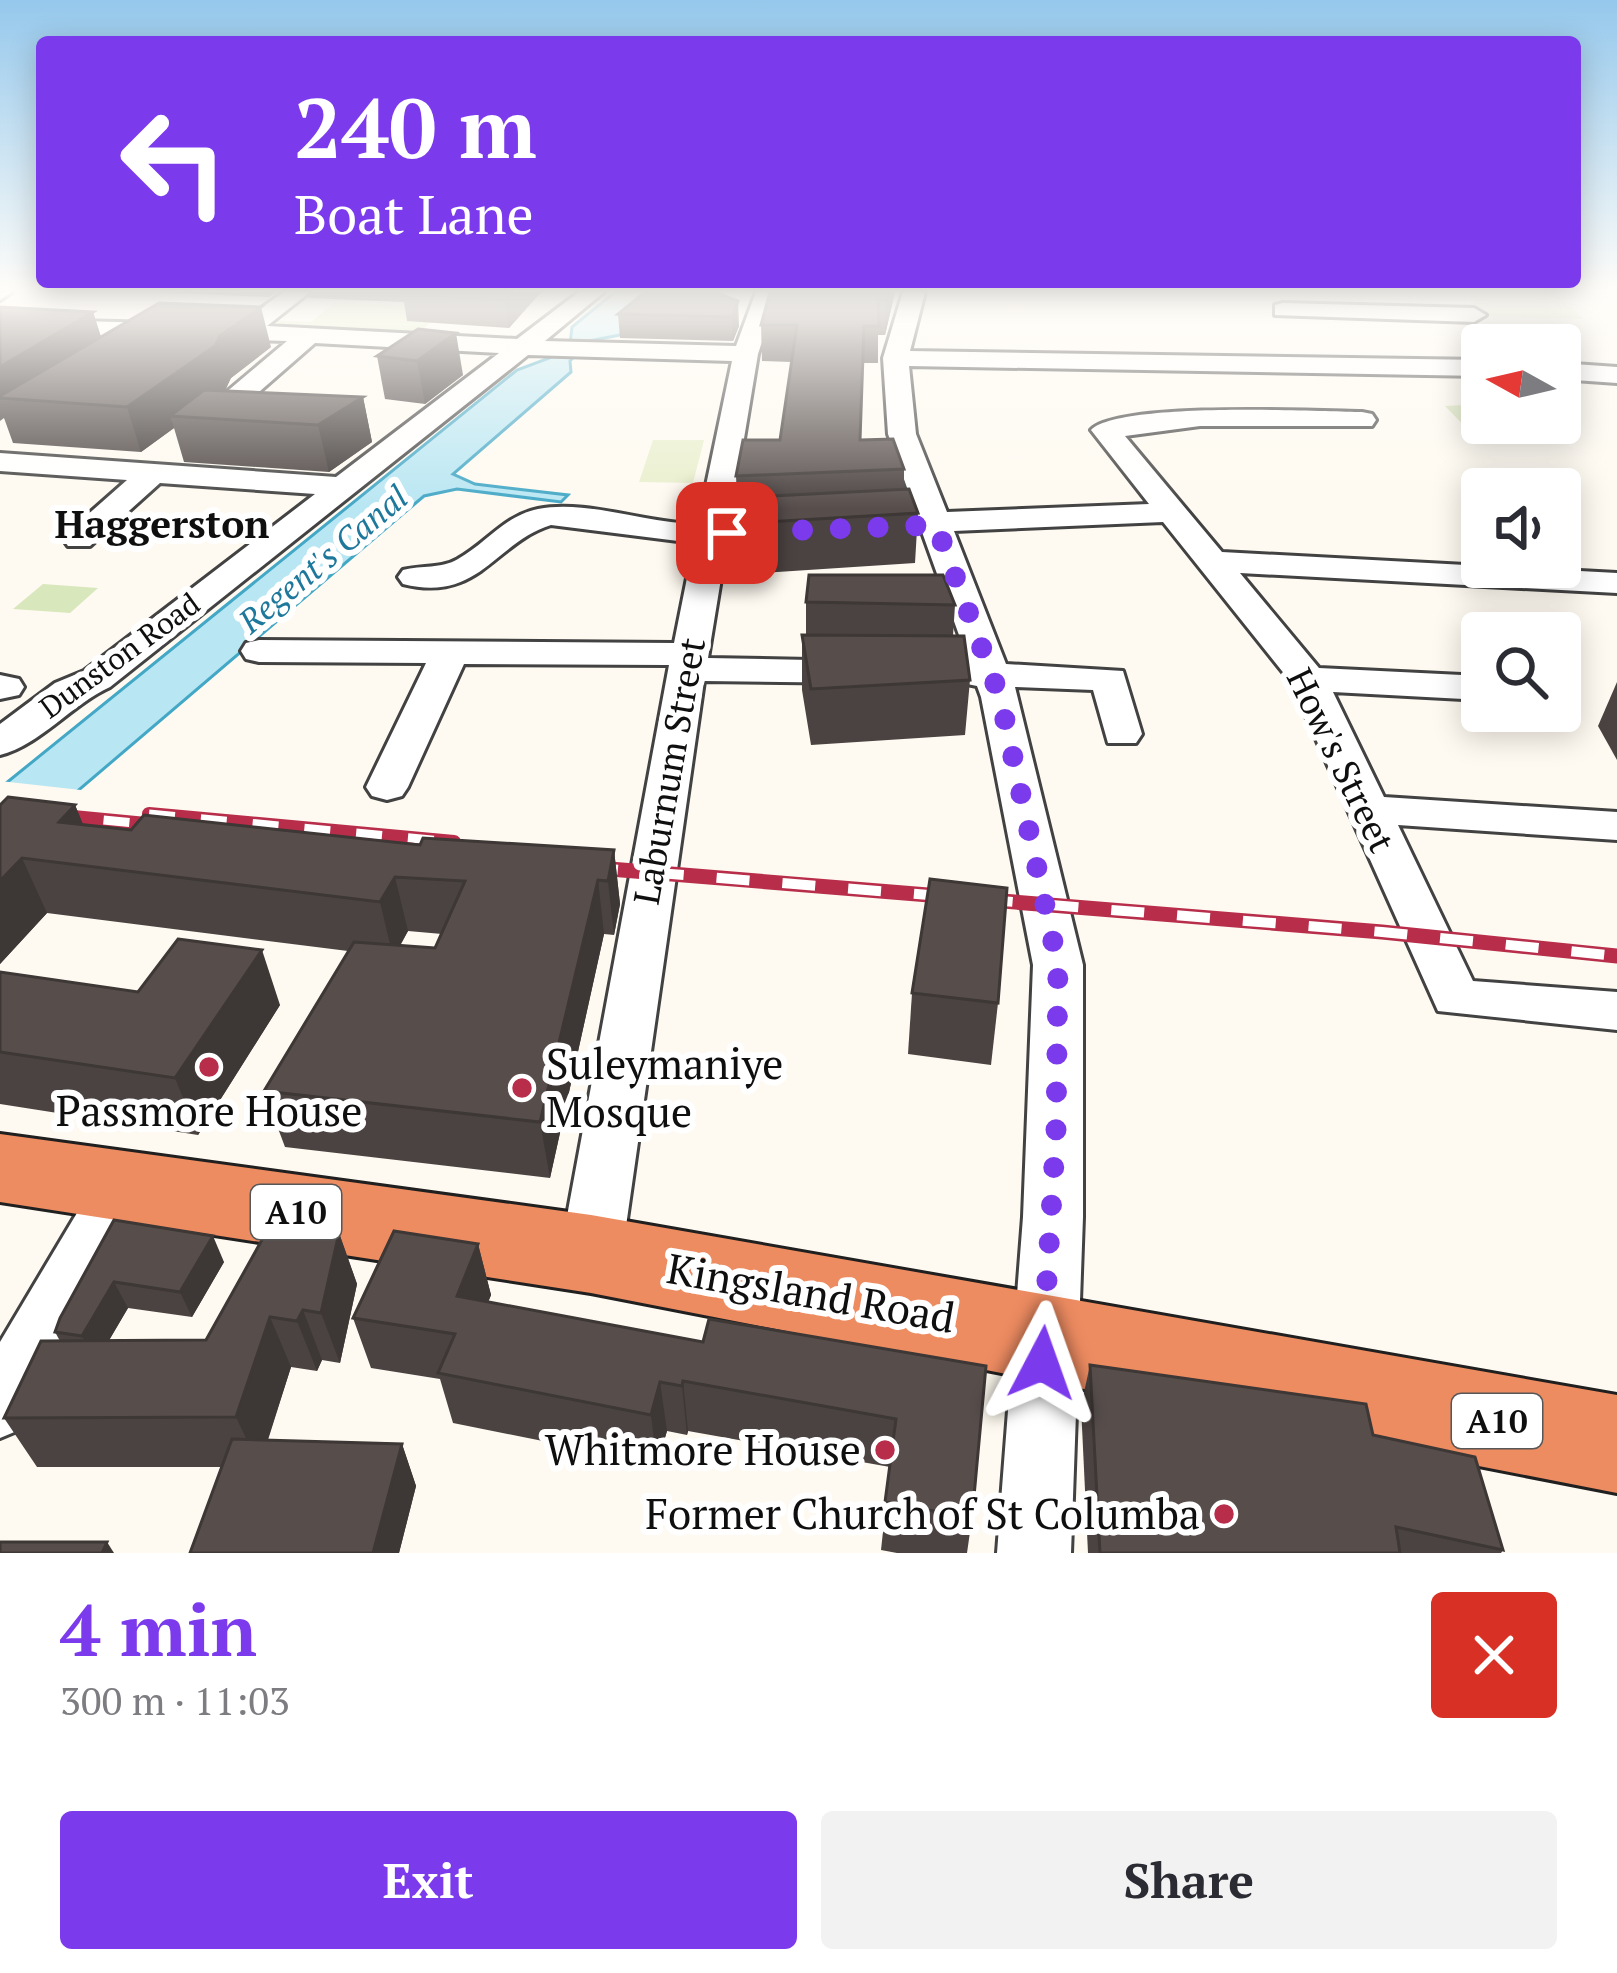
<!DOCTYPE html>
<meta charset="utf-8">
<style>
:root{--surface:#fff;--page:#f2f2f3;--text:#2b2b33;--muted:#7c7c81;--accent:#7c3aed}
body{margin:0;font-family:"PT Serif",serif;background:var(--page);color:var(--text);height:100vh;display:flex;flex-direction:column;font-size:45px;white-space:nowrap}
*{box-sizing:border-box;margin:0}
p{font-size:39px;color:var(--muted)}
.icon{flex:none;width:66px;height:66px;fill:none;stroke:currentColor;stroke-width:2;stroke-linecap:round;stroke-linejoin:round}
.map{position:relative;height:1553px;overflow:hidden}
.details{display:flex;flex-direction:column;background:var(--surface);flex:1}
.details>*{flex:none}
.banner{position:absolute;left:36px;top:36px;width:1545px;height:252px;border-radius:12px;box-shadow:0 6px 30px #0003;background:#7c3aed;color:#fff;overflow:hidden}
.needle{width:78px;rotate:278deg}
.controls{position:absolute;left:1461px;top:324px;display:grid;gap:24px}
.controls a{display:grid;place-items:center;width:120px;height:120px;border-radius:12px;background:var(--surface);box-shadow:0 6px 30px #0003;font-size:60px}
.pin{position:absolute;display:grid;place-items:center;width:102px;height:102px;color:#fff;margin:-51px;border-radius:24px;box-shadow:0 6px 18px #0006}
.me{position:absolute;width:132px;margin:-66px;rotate:4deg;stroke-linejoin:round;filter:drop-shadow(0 0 9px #0008)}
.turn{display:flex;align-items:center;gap:42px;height:252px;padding:0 60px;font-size:54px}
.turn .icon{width:156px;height:156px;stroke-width:2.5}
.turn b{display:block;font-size:84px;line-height:102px}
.round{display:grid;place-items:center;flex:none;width:126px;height:126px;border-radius:12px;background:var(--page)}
.summary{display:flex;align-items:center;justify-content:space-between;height:204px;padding:0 60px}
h1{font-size:72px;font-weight:600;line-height:90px;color:var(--accent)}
.action{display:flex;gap:24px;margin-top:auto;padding:24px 60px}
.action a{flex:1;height:138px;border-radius:12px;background:var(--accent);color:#fff;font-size:48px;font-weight:600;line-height:138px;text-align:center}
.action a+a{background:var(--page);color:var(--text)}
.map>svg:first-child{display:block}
.green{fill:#d9e7bc}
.pitch{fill:#e9efcd}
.water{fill:#b8e6f3;stroke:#43a7c6;stroke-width:3}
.pier{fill:#fefaf1}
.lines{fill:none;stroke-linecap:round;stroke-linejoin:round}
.minor-casing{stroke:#424242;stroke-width:6}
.highway-casing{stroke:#202020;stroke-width:6}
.minor{fill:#fff;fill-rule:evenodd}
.highway{fill:#ed8b61;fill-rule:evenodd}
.rail-far1-casing{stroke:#b82d4a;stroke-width:14}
.rail-casing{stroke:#b82d4a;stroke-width:15}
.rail-far1{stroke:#fff;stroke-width:9;stroke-dasharray:26;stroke-linecap:butt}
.rail{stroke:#fff;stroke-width:10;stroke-dasharray:33;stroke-linecap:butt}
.wall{fill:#4b4341;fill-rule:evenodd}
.shaded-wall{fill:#3d3735}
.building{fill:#574e4c;stroke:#3d3735;stroke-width:3}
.route{stroke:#7c3aed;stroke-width:21;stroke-dasharray:0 37.8}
.poi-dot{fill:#b82d4a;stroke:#fff;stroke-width:4.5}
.labels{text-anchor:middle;stroke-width:12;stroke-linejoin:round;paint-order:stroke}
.far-street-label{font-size:30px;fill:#0f0f0f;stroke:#fff}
.far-water-label{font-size:33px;font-style:italic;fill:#1e789b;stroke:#fff}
.shield{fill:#fff;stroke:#575757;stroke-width:3}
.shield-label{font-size:33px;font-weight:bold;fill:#0f0f0f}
.street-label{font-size:36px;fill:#0f0f0f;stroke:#fff}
.far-district-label{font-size:39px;font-weight:bold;fill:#0f0f0f;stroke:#fff}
.near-poi-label{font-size:42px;fill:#0f0f0f;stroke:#fff;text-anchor:end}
.near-street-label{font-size:42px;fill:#0f0f0f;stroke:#fff}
</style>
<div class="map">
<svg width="1617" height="1553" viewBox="0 0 1617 1553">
<rect width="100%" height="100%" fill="#fefaf1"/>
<g class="green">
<path d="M 334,303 L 425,306 L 431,322 L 415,337 L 259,330 L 271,320 L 311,322 Z"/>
<path d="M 1482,404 L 1482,423 L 1525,423 L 1543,443 L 1482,444 L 1445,406 Z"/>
<path d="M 43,584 L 98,588 L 70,613 L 13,609 Z"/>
</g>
<g class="pitch">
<path d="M 1464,292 L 1554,292 L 1584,319 L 1487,316 Z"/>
<path d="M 653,440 L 704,440 L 693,483 L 639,482 Z"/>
</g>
<path class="water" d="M 615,292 L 675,292 L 625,334 L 589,341 L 570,361 L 571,372 L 453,474 L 475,484 L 568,495 L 561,502 L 457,489 L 424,496 L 0,857 L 0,788 L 517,370 L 552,357 L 570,344 L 572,327 Z"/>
<path class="pier" d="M 0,781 L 90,791 L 42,830 L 0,826 Z"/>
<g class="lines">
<g class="minor-casing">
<g id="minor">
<path d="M 0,292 L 12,292 L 0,300 Z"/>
<path d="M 284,292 L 310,292 L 267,326 L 517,339 L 579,292 L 604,292 L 545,341 L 736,346 L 756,292 L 778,292 L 758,354 L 730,523 L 747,525 L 752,532 L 747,539 L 727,542 L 708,658 L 859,661 L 872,664 L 878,672 L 872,680 L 859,683 L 704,681 L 622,1254 L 613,1273 L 591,1281 L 569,1273 L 560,1254 L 669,665 L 464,664 L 408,787 L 402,796 L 387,800 L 372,796 L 366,787 L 426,663 L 259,662 L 246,659 L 241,651 L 246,643 L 259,640 L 674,643 L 694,543 L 551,525 C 494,543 479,603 403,584 L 398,577 L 403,570 C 422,565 441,569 458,559 C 487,543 504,516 538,509 C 586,499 647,524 698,524 L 732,361 L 528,355 L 110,687 C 72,704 40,745 0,755 L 0,724 L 55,683 L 84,671 L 315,494 L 160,483 L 90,546 L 68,546 L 63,539 L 68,532 L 127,480 L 0,471 L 0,453 L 336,477 L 499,353 L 315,343 L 212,433 L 192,433 L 188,427 L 192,421 L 287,341 L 0,333 L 0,319 L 237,325 Z"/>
<path d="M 903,292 L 925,292 L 910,351 L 1482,360 L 1482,376 L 909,366 L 916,434 L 947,512 L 1149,504 L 1091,430 C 1119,402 1315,411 1362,412 L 1372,414 L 1376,420 L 1372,426 L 1200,426 L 1125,436 L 1222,552 L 1617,573 L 1617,593 L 1240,573 L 1319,668 L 1482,676 L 1482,700 L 1333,692 L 1384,797 L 1617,812 L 1617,840 L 1398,825 L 1473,981 L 1617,992 L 1617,1030 L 1438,1011 L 1290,681 L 1163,522 L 954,531 L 1006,664 L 1123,671 L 1142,734 L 1136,743 L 1108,743 L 1093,690 L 1015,687 L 1083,965 L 1083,1217 L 1071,1553 L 997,1553 L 1023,1217 L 1033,965 L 981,697 L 977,686 L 957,682 L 951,674 L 957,666 L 969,663 L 922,532 L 901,530 L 896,523 L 901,516 L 916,513 L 888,434 L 883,358 Z"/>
<path d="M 1283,303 L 1474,308 L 1486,315 L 1474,322 L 1275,315 L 1275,305 Z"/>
<path d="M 1560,363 L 1617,367 L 1617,383 L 1560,379 Z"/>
<path d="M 0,675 L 19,679 L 24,687 L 19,695 L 0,699 Z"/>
<path d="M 123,1163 L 144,1171 L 152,1188 L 24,1428 L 0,1438 L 0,1342 L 102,1171 Z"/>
</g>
</g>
<g class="highway-casing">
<path id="highway" d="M 0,1134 L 591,1215 L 1617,1395 L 1617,1493 L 591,1293 L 0,1202 Z"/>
</g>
<use href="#minor" class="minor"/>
<use href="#highway" class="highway"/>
<g class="rail-far1-casing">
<g id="rail-far1">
<path d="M 0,810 L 167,826"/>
<path d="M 149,814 L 454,842"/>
<path d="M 585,867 L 598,868"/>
</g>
</g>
<g class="rail-casing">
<path id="rail" d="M 585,867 L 1382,932 L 1617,956"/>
</g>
<use href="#rail-far1" class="rail-far1"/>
<use href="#rail" class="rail"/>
</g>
<g class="wall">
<path d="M 154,292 L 277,292 L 269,297 Z"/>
<path d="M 308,292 L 541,292 L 509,328 L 407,321 L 404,302 L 309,298 Z"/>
<path d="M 770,292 L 895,292 L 885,335 L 878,335 L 878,363 L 863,363 L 860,440 L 904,469 L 904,490 L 918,513 L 915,563 L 732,575 L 730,524 L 737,497 L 736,476 L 780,440 L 792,362 L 762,361 L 761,325 Z"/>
<path d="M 722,294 L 739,326 L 733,341 L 620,338 L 618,314 Z"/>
<path d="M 0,307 L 93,312 L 101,337 L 271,347 L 231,378 L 223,391 L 363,397 L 372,442 L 329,472 L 184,462 L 174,428 L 141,452 L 13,443 L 4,418 L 0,421 Z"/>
<path d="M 418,329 L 463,375 L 425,404 L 385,399 L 377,356 Z"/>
<path d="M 806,602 L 955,605 L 953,636 L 970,680 L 965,735 L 811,745 L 802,690 L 802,635 L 806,635 Z"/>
<path d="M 1617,682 L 1617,760 L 1598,726 Z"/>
<path d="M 0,805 L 75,805 L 83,824 L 131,830 L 420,845 L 614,850 L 620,904 L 614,935 L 604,934 L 550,1178 L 285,1147 L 264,1091 L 348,951 L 47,913 L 0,964 ZM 408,931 L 442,934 L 435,948 L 400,946 Z"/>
<path d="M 0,972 L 138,992 L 280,1005 L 198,1135 L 0,1104 Z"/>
<path d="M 912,993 L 998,1003 L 991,1065 L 908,1054 Z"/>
<path d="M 114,1220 L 224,1262 L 192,1317 L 128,1308 L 109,1340 L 206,1340 L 339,1233 L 357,1284 L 340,1363 L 322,1360 L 317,1371 L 291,1367 L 268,1440 L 402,1444 L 416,1486 L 399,1553 L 190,1553 L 222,1467 L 37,1467 L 4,1418 L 60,1341 L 55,1332 Z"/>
<path d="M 478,1244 L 491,1295 L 488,1302 L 703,1342 L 986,1366 L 972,1518 L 967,1553 L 897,1553 L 881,1550 L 890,1467 L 688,1431 L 687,1435 L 667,1431 L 657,1464 L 453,1423 L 440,1379 L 371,1368 L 353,1318 Z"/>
<path d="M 1090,1365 L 1373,1435 L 1503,1550 L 1501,1553 L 1088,1553 L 1081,1406 Z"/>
</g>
<g class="shaded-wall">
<path d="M 512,292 L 541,292 L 509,328 L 505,300 Z"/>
<path d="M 888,292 L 895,292 L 885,335 L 886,300 Z"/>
<path d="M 738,301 L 739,326 L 733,341 L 732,317 Z"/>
<path d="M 261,307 L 271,347 L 231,378 L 226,389 L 189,417 L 170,416 L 174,428 L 141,452 L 127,407 Z"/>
<path d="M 93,312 L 106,353 L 0,398 L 0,367 Z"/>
<path d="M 456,333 L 463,375 L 425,404 L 417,361 Z"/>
<path d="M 363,397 L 372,442 L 329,472 L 318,425 Z"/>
<path d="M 75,805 L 97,859 L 59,822 Z"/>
<path d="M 614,850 L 620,904 L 614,935 L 608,881 Z"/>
<path d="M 22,858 L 47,913 L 0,964 L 0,881 Z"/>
<path d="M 395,877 L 408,931 L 393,957 L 380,902 Z"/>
<path d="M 598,880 L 604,934 L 550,1178 L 540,1122 Z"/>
<path d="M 262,950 L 280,1005 L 198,1135 L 175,1078 Z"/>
<path d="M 339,1233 L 357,1284 L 340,1363 L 321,1313 Z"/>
<path d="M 213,1236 L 224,1262 L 192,1317 L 180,1292 Z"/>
<path d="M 478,1244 L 491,1295 L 470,1347 L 457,1296 Z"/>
<path d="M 114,1282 L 128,1308 L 97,1361 L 82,1336 Z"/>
<path d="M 303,1310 L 322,1360 L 317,1371 L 297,1321 Z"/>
<path d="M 270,1317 L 291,1367 L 259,1466 L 236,1417 Z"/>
<path d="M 683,1381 L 688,1431 L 687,1435 L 682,1386 Z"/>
<path d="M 660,1382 L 667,1431 L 657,1464 L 651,1415 Z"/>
<path d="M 402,1444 L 416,1486 L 399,1553 L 373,1553 Z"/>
<path d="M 107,1542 L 114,1553 L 102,1553 Z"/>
</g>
<g class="building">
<path d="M 404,292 L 512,292 L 505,300 L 402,293 Z"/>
<path d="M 645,292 L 716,292 L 738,301 L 732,317 L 618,314 Z"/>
<path d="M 770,292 L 888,292 L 886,300 L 878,300 L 879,326 L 864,326 L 860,440 L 893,439 L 904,469 L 736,476 L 743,440 L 780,440 L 797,325 L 761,325 Z"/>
<path d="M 159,303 L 261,307 L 220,336 L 215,346 L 127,407 L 0,398 L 0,396 Z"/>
<path d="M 0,307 L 93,312 L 0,367 Z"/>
<path d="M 418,329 L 456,333 L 417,361 L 377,356 Z"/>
<path d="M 204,390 L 363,397 L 318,425 L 170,416 Z"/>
<path d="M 909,489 L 918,513 L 730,524 L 733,498 Z"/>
<path d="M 809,575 L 943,575 L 955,605 L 806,602 Z"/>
<path d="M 802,635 L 964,636 L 970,680 L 811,689 Z"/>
<path d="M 8,797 L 75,805 L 59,822 L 131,830 L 144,815 L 420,845 L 423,838 L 614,850 L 608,881 L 598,880 L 540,1122 L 264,1091 L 354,942 L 435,948 L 465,881 L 395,877 L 380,902 L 22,858 L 0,881 L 0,805 Z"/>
<path d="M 930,879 L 1007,888 L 998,1003 L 912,993 Z"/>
<path d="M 178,939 L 262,950 L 175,1078 L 0,1052 L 0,972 L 138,992 Z"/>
<path d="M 114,1220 L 213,1236 L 180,1292 L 114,1282 L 82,1336 L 55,1332 L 60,1318 Z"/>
<path d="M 272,1222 L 339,1233 L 321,1313 L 303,1310 L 297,1321 L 270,1317 L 236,1417 L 4,1418 L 41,1341 L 206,1340 Z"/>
<path d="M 394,1231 L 478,1244 L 457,1296 L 703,1342 L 709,1319 L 986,1366 L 972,1518 L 885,1502 L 896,1419 L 683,1381 L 682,1386 L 660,1382 L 651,1415 L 438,1373 L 455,1334 L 353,1318 Z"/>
<path d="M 1090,1365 L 1366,1404 L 1373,1435 L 1475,1457 L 1503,1550 L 1396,1527 L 1400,1553 L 1100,1553 Z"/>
<path d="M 232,1439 L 402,1444 L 373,1553 L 190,1553 Z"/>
<path d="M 0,1542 L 107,1542 L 102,1553 L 0,1553 Z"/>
</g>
<linearGradient id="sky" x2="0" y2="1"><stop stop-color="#95c8ec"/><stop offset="0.57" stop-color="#fffdf9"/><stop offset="1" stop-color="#fffdf9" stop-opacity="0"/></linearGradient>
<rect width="1617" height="509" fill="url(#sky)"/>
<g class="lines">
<path class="route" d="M 727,533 L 936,525 L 1000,697 L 1058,965 L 1056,1130 L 1042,1363"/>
</g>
<g class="poi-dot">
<circle cx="209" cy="1067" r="12"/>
<circle cx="522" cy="1088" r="12"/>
<circle cx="885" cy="1450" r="12"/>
<circle cx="1224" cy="1514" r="12"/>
</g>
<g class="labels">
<g class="far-street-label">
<text transform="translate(120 656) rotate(-36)" y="10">Dunston Road</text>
</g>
<g class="far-water-label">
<text transform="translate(323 559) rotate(-40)" y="12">Regent's Canal</text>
</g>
<g class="shield">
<rect x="251" y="1185" width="90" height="54" rx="9"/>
<rect x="1452" y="1394" width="90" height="54" rx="9"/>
</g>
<g class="shield-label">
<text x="296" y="1224">A10</text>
<text x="1497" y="1433">A10</text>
</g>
<g class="street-label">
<text transform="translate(1341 760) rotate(64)" y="13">How's Street</text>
<text transform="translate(669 771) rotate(-80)" y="13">Laburnum Street</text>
</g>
<g class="far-district-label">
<text x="162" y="538">Haggerston</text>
</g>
<g class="near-poi-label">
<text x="546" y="1079" text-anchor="start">Suleymaniye<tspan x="546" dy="48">Mosque</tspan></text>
<text x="209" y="1126" text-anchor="middle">Passmore House</text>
<text x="861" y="1465">Whitmore House</text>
<text x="1200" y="1529">Former Church of St Columba</text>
</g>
<g class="near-street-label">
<text transform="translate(811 1293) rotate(10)" y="15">Kingsland Road</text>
</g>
</g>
</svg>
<div class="controls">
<a><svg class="needle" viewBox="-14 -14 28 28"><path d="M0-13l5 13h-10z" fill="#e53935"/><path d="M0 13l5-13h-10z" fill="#7c7c81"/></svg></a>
<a><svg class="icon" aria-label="sound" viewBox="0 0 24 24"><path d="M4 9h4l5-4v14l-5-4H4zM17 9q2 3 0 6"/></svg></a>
<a><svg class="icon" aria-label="search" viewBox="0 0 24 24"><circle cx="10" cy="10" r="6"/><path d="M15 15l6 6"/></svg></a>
</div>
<div class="pin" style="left:727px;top:533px;background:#d93025"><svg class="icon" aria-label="arrive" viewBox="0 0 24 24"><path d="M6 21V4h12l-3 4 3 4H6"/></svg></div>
<svg class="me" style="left:1042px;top:1363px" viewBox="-20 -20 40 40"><path d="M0-17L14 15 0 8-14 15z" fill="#7c3aed" stroke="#fff" stroke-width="4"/></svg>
<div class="banner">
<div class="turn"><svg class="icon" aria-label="left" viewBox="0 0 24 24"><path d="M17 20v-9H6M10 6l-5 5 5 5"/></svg><div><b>240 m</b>Boat Lane</div></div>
</div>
</div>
<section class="details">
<div class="summary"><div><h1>4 min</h1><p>300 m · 11:03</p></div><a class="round" style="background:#d93025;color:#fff"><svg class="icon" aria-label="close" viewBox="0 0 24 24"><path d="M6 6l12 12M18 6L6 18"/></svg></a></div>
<div class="action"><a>Exit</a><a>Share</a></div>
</section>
